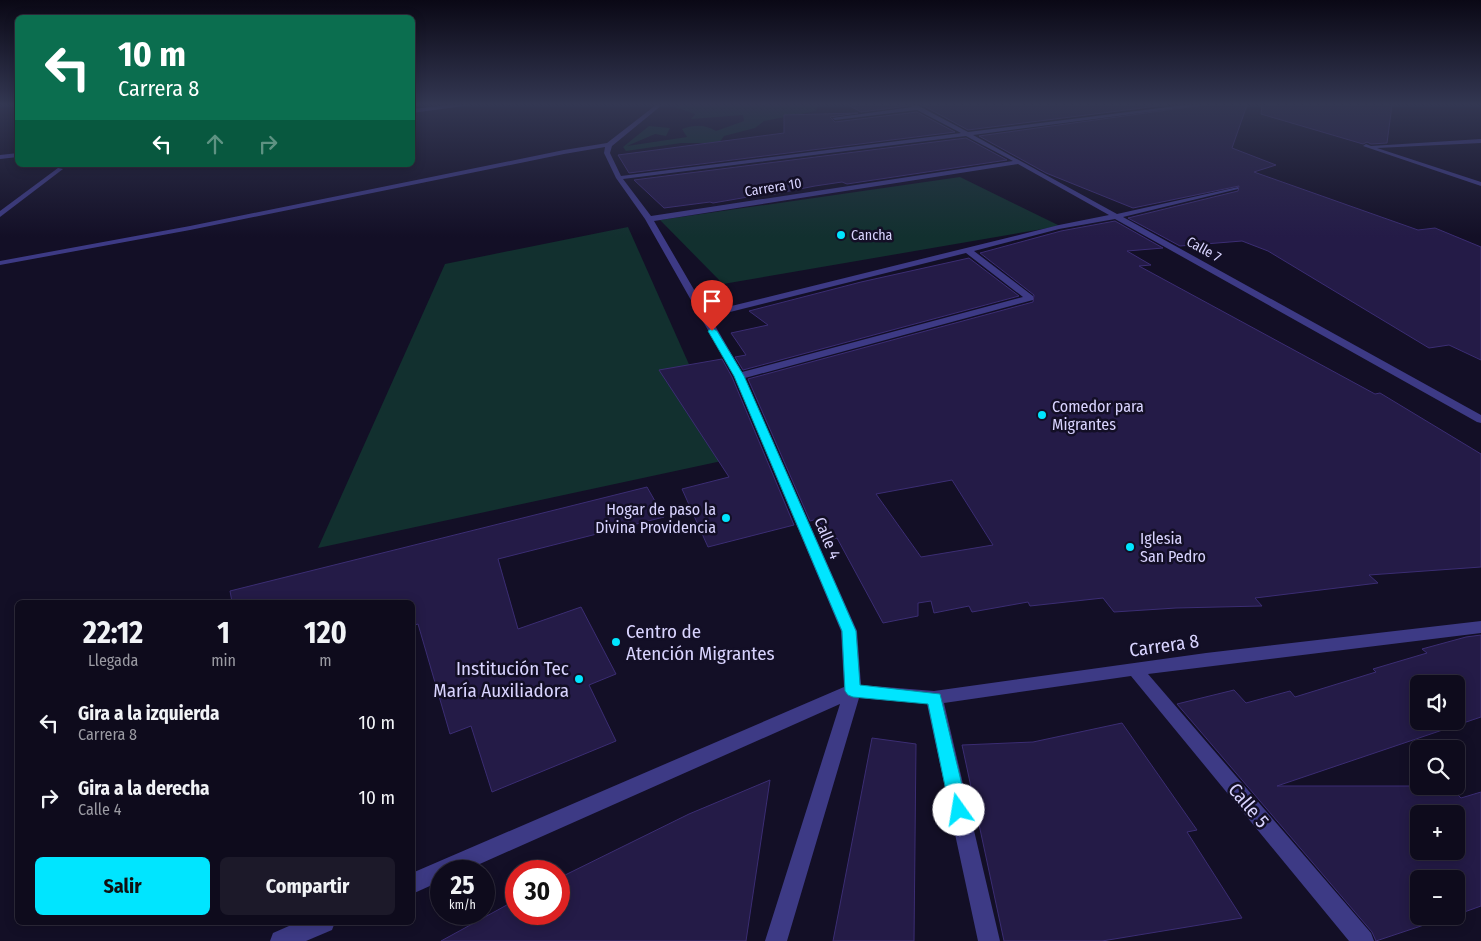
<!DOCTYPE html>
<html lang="es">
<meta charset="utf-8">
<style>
:root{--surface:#0e0b1c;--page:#1c1929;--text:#f1f3f6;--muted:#9b9ba3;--line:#2e2b3b;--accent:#00e5ff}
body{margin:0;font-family:"Fira Sans Condensed",sans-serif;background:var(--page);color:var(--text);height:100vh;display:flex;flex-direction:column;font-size:19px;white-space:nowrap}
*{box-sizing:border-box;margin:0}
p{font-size:16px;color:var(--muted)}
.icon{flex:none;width:28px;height:28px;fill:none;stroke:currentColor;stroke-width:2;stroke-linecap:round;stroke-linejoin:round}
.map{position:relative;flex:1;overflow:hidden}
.sheet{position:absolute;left:15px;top:600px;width:400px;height:325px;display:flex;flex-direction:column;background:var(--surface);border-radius:8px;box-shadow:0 2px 12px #0003,0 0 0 1px var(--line)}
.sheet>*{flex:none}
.hud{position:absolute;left:15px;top:15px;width:400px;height:152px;border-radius:8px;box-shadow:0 2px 12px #0003,0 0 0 1px var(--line);background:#0b6e4f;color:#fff;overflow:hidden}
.fabs{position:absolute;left:1410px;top:675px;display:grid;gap:10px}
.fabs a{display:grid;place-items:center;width:55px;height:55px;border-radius:8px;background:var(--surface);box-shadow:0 2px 12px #0003,0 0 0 1px var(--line);font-size:25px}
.speed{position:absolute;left:430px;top:860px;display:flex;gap:10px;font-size:25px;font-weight:700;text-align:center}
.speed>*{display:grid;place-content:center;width:65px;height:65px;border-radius:50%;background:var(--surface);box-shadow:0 2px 12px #0003,0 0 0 1px var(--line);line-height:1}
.speed small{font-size:12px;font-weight:400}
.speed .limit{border:8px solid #d22;background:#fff;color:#111}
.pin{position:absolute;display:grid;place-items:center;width:42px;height:42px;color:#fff;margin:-51px -21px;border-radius:50% 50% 50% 0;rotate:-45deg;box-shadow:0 0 5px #0007}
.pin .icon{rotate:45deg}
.me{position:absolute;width:55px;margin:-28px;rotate:347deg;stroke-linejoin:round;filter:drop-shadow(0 0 4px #0008)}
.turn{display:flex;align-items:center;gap:18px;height:105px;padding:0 20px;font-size:22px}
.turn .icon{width:65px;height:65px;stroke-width:2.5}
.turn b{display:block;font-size:35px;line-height:42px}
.lanes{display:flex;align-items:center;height:48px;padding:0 20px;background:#0003;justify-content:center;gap:25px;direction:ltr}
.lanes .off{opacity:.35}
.eta{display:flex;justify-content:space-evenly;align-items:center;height:85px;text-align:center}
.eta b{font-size:30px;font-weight:700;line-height:35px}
.button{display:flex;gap:10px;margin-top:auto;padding:10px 20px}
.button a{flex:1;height:58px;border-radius:8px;background:var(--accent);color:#111;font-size:20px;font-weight:700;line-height:58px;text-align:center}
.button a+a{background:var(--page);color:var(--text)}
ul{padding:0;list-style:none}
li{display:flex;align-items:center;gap:15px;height:75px;padding:0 20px}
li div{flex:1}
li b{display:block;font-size:19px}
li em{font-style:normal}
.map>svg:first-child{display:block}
.green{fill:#12302f}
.building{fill:#241b47;stroke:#3b2d73;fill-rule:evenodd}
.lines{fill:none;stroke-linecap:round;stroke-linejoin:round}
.minor{fill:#3d3a85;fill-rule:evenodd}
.route{fill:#00e5ff;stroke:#0095a6}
.poi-dot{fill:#00e5ff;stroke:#130f26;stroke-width:2}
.labels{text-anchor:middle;stroke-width:5;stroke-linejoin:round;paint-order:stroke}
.far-street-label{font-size:14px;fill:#d9d4ff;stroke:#130f26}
.far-poi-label{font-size:14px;fill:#d9d4ff;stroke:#130f26;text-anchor:start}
.poi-label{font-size:16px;fill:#d9d4ff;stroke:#130f26;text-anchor:start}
.street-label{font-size:16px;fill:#d9d4ff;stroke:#130f26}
.near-poi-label{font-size:19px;fill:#d9d4ff;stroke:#130f26;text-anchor:start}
.near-street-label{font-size:19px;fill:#d9d4ff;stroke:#130f26}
</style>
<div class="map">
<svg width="1481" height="941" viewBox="0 0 1481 941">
<rect width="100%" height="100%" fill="#130f26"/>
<g class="green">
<path d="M 679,105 L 828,105 L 817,107 L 816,111 L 764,121 L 755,128 L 724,136 L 719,143 L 681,143 L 626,151 L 623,147 L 649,126 L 670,128 L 666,136 L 655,134 L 627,146 L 687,137 L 682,129 C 695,125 703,124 716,131 L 744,121 L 743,115 L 691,119 L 695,114 L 675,107 Z"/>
<path d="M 960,177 L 1060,226 L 723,284 L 660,220 Z"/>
<path d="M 628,227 L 731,459 L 318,548 L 445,264 Z"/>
</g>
<g class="building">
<path d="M 848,105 L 908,105 L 908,106 L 861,112 Z"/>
<path d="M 922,105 L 1166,105 L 968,130 Z"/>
<path d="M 1204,105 L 1247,105 L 1232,148 L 1276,165 L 1254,172 L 1418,230 L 1435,228 L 1481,247 L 1481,360 L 1449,345 L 1429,348 L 1268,251 L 1242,241 L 1180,246 L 1128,218 L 1238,191 L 1239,186 L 1133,208 L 1046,173 L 979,136 Z"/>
<path d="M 1262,105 L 1392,105 L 1387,143 L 1371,144 L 1367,142 L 1363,144 L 1261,114 Z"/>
<path d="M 917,112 L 955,132 L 629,173 L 618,155 L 784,133 L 784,115 L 858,113 L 830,117 L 835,122 Z"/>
<path d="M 966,138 L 1007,160 L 847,184 L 842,182 L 815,186 L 774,194 L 771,193 L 713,203 L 710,202 L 664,208 L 634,180 Z"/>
<path d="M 1115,221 L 1163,248 L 1127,251 L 1151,265 L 1139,266 L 1375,394 L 1380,393 L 1481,454 L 1481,567 L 1369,575 L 1378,583 L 1255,598 L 1262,606 L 1176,608 L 1114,612 L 1103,598 L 1030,606 L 1028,602 L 972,612 L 969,606 L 934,613 L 931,601 L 918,603 L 918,616 L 883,623 L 837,538 L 830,540 L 818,519 L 810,521 L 748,379 L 1033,302 L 1034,295 L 980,253 L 1061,231 ZM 952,480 L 993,545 L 921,557 L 876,494 Z"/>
<path d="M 969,258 L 1019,296 L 743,370 L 735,357 L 746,355 L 731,333 L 768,325 L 749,311 L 861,282 Z"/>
<path d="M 722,359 L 732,377 L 794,525 L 708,547 L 682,489 L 729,477 L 659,370 Z"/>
<path d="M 647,487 L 664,517 L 498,559 L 518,629 L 581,607 L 616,674 L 589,685 L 616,741 L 492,792 L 471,726 L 450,734 L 418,624 L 412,626 L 412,602 L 232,602 L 230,591 Z"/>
<path d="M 1481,635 L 1481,717 L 1277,786 L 1449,786 L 1461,798 L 1481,792 L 1481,906 L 1456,915 L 1456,879 L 1419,879 L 1419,916 L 1451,916 L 1376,941 L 1372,932 L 1177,704 L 1234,690 L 1246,703 L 1290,691 L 1295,697 L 1376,672 L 1373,669 L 1427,653 L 1422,649 L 1466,637 ZM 1419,684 L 1456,684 L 1456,721 L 1419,721 ZM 1419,814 L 1456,814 L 1456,851 L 1419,851 Z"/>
<path d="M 1122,723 L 1197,830 L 1187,832 L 1242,918 L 1102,941 L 1004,941 L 962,745 L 1033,742 Z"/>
<path d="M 872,738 L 916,744 L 914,941 L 833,941 Z"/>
<path d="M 770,780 L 746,941 L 441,941 L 516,900 L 516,914 L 559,914 L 559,878 L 689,814 Z"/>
</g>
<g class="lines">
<g class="minor">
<path d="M 450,105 L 471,105 L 412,113 L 412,109 Z"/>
<path d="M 656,105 L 662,105 L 612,146 L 610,153 L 621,176 L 961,133 L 917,110 L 835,120 L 832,118 L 912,107 L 910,105 L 917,105 L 968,132 L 1184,105 L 1202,105 L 973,135 L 1117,214 L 1238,187 L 1238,189 L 1123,217 L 1481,415 L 1481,423 L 1477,422 L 1115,219 L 1059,229 L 974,251 L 1033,296 L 1033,300 L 745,378 L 857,631 L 861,685 L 934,691 L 1206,653 L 1481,621 L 1481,633 L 1148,674 L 1371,933 L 1374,941 L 1349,941 L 1131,676 L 944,703 L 1000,941 L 978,941 L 927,704 L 859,698 L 787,941 L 765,941 L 840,704 L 464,871 L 441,871 L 441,881 L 412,894 L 412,873 L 844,687 L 841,631 L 734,376 L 645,219 L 616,178 L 604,153 L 605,147 L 564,154 L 190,230 L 0,265 L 0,261 L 190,226 L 564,150 L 607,143 ZM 966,136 L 1013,161 L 651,216 L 623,179 ZM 1018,164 L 1109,215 L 1059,225 L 707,312 L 654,221 ZM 966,253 L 1023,297 L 742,372 L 710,317 Z"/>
<path d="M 1481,139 L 1481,143 L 1377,148 L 1481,182 L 1481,186 L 1363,146 L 1366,144 L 1371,146 Z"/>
<path d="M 18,153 L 18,157 L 0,159 L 0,155 Z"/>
<path d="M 58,168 L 63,169 L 0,217 L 0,211 Z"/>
<path d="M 298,922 L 335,922 L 332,930 L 306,941 L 270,941 L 273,933 Z"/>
</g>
</g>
<linearGradient id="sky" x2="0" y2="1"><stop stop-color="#0a0815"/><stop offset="0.44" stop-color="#333752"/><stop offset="1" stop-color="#333752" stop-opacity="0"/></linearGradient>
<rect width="1481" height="237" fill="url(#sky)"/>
<path class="route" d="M 712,328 L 717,331 L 744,376 L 856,631 L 860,685 L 940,694 L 968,810 L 965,816 L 959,818 L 953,816 L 950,810 L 928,704 L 853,697 L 848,695 L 845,691 L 842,631 L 734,376 L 708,331 Z"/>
<g class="poi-dot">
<circle cx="841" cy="235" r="5"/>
<circle cx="1042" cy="415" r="5"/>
<circle cx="726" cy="518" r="5"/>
<circle cx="1130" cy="547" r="5"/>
<circle cx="616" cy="642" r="5"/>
<circle cx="579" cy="679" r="5"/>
</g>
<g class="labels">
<g class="far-street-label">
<text transform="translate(773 187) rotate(-9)" y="5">Carrera 10</text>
<text transform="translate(1204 249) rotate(29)" y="5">Calle 7</text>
</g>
<g class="far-poi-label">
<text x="851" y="240">Cancha</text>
</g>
<g class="poi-label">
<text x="1052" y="412">Comedor para<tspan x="1052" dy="18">Migrantes</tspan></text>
<text x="716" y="515" text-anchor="end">Hogar de paso la<tspan x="716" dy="18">Divina Providencia</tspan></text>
<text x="1140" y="544">Iglesia<tspan x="1140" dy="18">San Pedro</tspan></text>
</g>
<g class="street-label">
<text transform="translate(828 538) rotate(67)" y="6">Calle 4</text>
</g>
<g class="near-poi-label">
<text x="626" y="638">Centro de<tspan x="626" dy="22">Atención Migrantes</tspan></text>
<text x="569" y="675" text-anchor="end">Institución Tec<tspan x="569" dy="22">María Auxiliadora</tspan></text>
</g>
<g class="near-street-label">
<text transform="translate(1164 645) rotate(-8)" y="7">Carrera 8</text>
<text transform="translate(1249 805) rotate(50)" y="7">Calle 5</text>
</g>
</g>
</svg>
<div class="fabs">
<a><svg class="icon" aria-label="sound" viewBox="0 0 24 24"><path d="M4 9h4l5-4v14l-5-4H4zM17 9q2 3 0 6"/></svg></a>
<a><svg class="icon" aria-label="search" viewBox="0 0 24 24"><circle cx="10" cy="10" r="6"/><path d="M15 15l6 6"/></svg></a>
<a>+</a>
<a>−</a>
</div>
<div class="speed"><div>25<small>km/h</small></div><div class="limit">30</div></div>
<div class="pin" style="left:712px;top:331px;background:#d93025"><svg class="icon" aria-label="arrive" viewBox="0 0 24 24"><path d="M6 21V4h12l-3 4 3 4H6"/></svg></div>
<svg class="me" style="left:959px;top:810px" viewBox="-20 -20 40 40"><circle r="19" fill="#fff"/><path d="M0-13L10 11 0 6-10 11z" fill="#00e5ff"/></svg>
<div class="hud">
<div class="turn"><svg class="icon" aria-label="left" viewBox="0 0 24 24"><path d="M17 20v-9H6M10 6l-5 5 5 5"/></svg><div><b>10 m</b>Carrera 8</div></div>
<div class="lanes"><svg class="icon" aria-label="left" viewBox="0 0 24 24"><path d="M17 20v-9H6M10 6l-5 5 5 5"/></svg><svg class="icon off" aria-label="ahead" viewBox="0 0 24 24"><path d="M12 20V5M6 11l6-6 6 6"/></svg><svg class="icon off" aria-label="right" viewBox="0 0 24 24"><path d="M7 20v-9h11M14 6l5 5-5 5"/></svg></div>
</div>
<section class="sheet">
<div class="eta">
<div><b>22:12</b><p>Llegada</p></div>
<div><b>1</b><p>min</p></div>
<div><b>120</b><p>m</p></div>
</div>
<ul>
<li><svg class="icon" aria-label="left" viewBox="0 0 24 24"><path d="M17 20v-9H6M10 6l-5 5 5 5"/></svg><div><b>Gira a la izquierda</b><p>Carrera 8</p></div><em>10 m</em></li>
<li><svg class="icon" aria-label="right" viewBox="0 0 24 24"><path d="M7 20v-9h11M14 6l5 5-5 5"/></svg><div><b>Gira a la derecha</b><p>Calle 4</p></div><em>10 m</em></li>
</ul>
<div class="button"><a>Salir</a><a>Compartir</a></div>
</section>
</div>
